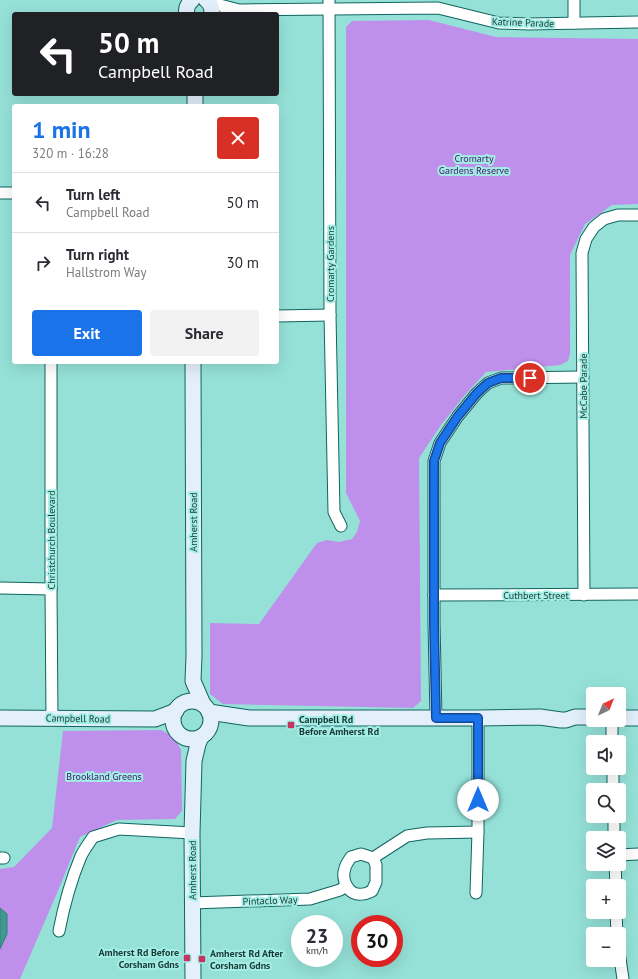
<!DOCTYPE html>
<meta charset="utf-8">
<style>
:root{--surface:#fff;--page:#f2f2f3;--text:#2b2b33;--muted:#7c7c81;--line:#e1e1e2;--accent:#1a73e8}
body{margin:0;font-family:"PT Sans",sans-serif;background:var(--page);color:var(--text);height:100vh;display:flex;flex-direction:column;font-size:15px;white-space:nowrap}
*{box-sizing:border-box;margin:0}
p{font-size:13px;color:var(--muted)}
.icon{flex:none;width:22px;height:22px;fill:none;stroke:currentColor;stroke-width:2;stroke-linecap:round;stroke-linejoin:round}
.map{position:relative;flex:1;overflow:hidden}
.sheet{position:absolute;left:12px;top:104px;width:267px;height:260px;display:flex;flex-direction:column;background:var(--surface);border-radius:4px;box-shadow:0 4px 16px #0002}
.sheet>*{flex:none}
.banner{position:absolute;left:12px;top:12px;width:267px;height:84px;border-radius:4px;box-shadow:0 4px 16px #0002;background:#202124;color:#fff;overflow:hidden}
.needle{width:26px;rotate:43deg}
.controls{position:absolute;left:586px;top:687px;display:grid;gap:8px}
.controls a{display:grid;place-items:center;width:40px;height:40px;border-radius:4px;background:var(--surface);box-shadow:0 4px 16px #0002;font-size:20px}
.speed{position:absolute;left:291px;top:915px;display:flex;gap:8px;font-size:20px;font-weight:700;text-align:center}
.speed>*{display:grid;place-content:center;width:52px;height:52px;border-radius:50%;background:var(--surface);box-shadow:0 4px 16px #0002;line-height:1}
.speed small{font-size:10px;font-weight:400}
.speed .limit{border:6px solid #d22;background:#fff;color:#111}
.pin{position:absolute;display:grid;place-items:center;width:34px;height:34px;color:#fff;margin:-17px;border:2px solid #fff;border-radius:50%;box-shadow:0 1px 4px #0007}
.me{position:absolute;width:44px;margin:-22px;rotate:0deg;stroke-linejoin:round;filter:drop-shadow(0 0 3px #0008)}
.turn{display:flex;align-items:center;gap:14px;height:84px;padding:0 20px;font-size:18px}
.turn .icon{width:52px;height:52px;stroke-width:2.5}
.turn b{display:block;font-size:28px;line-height:34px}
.round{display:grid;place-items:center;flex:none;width:42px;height:42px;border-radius:4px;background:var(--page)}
.head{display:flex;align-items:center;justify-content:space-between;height:68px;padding:0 20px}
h1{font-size:24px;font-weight:800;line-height:30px;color:var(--accent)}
.cta{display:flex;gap:8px;margin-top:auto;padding:8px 20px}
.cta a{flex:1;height:46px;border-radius:4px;background:var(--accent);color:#fff;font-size:16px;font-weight:800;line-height:46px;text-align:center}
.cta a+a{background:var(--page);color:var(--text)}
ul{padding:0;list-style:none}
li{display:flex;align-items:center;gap:12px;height:60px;padding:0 20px;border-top:1px solid var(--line)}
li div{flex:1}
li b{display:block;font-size:15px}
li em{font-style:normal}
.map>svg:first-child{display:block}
.green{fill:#bf90eb}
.water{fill:#409a92;stroke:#347d76}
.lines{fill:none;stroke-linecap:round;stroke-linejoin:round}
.street-casing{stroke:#10655f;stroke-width:13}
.secondary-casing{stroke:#10655f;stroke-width:17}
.street{stroke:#fff;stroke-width:11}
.secondary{stroke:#e3f0fc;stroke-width:15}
.route-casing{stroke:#114b97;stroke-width:10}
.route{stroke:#1a73e8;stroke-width:7}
.poi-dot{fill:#c33560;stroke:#a2eee5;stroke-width:1.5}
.labels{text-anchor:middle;stroke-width:4;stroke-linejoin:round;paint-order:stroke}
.street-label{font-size:10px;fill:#193835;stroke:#a2eee5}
.park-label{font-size:10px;fill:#451368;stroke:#a2eee5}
.poi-label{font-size:10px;font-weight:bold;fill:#193835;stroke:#a2eee5;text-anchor:start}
</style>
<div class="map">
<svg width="638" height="979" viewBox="0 0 638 979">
<rect width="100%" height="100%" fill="#95e1d8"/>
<g class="green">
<path d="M 429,20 L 496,37 L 638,39 L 638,204 L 612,205 L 585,224 L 570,255 L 570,354 L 568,361 L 560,365 L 486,372 L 464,396 L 441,425 L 419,458 L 421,701 L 413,708 L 223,704 L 210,694 L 210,623 L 259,624 L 317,543 L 327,540 L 339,542 L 352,539 L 357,532 L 360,521 L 346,493 L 346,27 L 352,21 Z"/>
<path d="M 161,730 L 174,737 L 181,750 L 182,811 L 175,819 L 117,820 L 80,837 L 57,893 L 20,979 L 0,979 L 0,869 L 14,867 L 52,828 L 63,731 Z"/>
</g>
<path class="water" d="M 0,908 L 7,914 L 7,934 L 0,949 Z"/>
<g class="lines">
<g class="street-casing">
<g id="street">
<path d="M 329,0 L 330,315 L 334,512 L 341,526"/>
<path d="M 208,2 L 239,10"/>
<path d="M 225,14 L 241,10 L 438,8 L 499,23 L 529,24 L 638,22"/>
<path d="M 574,23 L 574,0"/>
<path d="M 0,193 L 14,193"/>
<path d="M 277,316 L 330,315"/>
<path d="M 51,362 L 51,589 L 52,718"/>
<path d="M 0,588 L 51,589"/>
<path d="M 434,595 L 638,594"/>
<path d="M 584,595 L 582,253 L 586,239 L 594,227 L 604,219 L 618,215 L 638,215"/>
<path d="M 436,718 L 434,623 L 434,461 L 440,443 L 458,416 L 477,393 L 488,383 L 501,378 L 583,377"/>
<path d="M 612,720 L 612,742"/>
<path d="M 613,768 L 613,790"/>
<path d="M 614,816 L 614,838"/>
<path d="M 361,854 L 373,858 L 376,865 L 376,882 L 372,891 C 369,892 366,894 363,894 C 348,897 341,879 345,868 C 346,864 349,860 351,857 Z"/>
<path d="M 619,855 L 638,854"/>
<path d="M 0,858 L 4,858"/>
<path d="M 373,858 L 407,836 L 427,833 L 478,832"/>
<path d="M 615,864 L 616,886"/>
<path d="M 476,893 L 478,832 L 478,718"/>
<path d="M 192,903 L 310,899 L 340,890 L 346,886"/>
<path d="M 616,912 L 617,934"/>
<path d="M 59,931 C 64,905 71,880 81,856 C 84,850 89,843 93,837 L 119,829 L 192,833"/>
<path d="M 619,952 L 623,979"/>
</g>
</g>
<g class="secondary-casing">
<g id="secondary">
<path d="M 206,0 C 211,3 212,8 212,14"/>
<path d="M 187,14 C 185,8 188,4 192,0"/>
<path d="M 195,106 L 195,94"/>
<path d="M 193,362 L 194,656 L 193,681 L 203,704"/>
<circle cx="192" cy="720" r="19"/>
<path d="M 209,712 L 249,718 L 478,718 L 540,717 L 561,720 L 566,720 L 575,717 L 593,717"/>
<path d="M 0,718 L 155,719 L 176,711"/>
<path d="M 619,718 L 638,718"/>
<path d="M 193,979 L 192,833 L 194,761 L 198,744 L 201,737"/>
</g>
</g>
<use href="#street" class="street"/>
<use href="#secondary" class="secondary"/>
</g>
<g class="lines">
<g class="route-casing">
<path id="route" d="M 478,800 L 478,718 L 436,718 L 434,623 L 434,461 L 440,443 L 458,416 L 477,393 L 488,383 L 501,378 L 530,378"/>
</g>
<use href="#route" class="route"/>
</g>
<g class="poi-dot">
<rect x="287" y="721" width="8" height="8" rx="2"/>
<rect x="183" y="954" width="8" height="8" rx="2"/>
<rect x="198" y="955" width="8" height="8" rx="2"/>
</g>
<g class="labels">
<g class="street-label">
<text transform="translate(523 22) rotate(2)" y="4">Katrine Parade</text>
<text transform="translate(330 264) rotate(-90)" y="4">Cromarty Gardens</text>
<text transform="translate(583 386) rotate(-90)" y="4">McCabe Parade</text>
<text transform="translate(193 522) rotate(-90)" y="4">Amherst Road</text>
<text transform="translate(51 540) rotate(-90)" y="4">Christchurch Boulevard</text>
<text x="536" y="599">Cuthbert Street</text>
<text transform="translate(78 718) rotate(1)" y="4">Campbell Road</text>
<text transform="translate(192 870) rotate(-90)" y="4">Amherst Road</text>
<text transform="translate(270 900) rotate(-2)" y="4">Pintaclo Way</text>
</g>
<g class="park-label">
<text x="474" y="162">Cromarty<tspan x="474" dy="12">Gardens Reserve</tspan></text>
<text x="104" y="780">Brookland Greens</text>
</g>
<g class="poi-label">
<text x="299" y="723">Campbell Rd<tspan x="299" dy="12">Before Amherst Rd</tspan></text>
<text x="179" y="956" text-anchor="end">Amherst Rd Before<tspan x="179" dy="12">Corsham Gdns</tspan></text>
<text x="210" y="957">Amherst Rd After<tspan x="210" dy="12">Corsham Gdns</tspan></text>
</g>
</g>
</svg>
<div class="controls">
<a><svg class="needle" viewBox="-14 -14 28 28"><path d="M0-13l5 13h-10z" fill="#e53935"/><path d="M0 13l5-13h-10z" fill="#7c7c81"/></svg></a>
<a><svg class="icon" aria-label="sound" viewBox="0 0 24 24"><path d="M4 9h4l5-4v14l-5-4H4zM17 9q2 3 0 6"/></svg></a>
<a><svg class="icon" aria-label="search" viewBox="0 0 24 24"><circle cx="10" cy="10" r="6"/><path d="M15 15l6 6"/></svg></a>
<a><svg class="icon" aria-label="layers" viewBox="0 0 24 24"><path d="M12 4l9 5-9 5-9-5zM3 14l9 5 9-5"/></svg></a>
<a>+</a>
<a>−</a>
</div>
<div class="speed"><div>23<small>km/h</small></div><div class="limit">30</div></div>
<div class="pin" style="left:530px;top:378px;background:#d93025"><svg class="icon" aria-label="arrive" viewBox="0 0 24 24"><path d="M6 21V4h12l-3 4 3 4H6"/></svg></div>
<svg class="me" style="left:478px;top:800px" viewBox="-20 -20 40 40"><circle r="19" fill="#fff"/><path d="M0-13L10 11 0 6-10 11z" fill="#1a73e8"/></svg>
<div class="banner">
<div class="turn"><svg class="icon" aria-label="left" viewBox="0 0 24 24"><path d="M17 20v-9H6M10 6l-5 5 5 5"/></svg><div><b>50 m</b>Campbell Road</div></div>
</div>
<section class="sheet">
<div class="head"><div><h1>1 min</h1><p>320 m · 16:28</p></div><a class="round" style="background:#d93025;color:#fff"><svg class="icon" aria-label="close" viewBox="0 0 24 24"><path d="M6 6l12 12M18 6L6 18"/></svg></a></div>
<ul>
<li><svg class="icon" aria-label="left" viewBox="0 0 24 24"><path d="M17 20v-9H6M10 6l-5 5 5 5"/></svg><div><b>Turn left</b><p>Campbell Road</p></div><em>50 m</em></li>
<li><svg class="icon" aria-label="right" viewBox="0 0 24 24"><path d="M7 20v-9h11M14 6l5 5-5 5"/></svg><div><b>Turn right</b><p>Hallstrom Way</p></div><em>30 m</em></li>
</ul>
<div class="cta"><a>Exit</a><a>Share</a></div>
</section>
</div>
